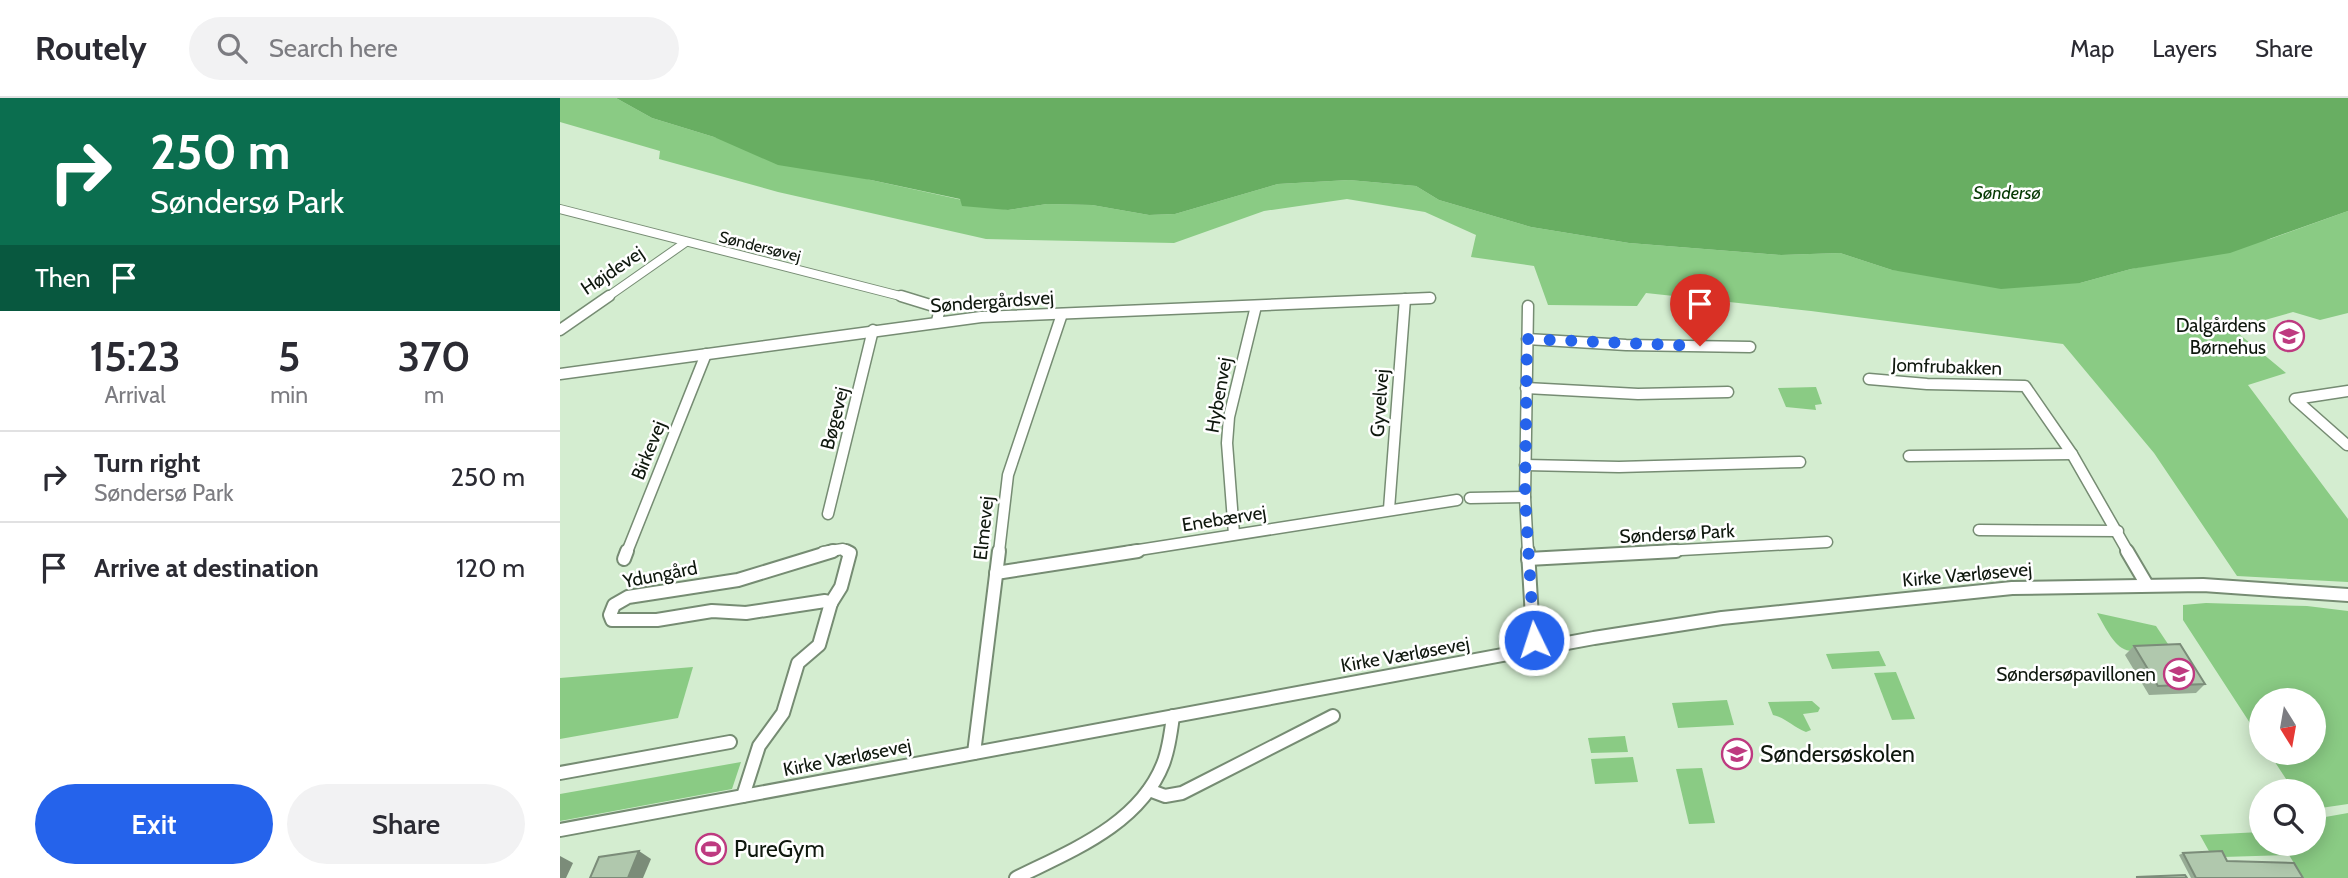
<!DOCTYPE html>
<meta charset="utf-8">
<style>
:root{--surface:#fff;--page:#f2f2f3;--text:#2b2b33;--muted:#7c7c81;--line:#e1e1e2;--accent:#2563eb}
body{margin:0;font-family:Cabin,sans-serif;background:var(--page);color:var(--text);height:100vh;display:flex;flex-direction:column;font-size:26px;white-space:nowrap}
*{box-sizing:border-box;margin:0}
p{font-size:23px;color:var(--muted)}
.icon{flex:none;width:38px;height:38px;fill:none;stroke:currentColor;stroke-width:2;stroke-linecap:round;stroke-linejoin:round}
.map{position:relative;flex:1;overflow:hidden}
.sheet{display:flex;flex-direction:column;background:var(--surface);width:560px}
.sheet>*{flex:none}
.hud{background:#0b6e4f;color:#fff;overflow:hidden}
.needle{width:46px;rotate:169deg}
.controls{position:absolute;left:1689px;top:590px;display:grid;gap:14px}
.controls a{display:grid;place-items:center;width:77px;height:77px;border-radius:50%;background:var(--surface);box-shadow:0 4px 18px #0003;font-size:35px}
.pin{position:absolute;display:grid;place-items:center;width:60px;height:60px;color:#fff;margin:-72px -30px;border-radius:50% 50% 50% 0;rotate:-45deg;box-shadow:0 0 7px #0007}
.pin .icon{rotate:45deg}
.me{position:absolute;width:77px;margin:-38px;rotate:356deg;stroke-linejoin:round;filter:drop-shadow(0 0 5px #0008)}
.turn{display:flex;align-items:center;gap:24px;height:147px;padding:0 35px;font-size:32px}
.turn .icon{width:91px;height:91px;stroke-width:2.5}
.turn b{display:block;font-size:49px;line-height:60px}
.then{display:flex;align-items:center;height:66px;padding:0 35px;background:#0003;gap:14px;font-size:26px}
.eta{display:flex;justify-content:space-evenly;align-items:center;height:119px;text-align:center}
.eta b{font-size:42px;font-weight:600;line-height:49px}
.action{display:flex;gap:14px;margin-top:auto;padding:14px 35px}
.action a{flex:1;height:80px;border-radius:42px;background:var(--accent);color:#fff;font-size:28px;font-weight:600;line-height:80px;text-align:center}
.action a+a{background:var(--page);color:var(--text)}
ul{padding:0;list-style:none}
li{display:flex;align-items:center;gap:21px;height:91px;padding:0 35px;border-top:2px solid var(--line)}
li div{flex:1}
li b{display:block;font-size:26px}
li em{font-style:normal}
header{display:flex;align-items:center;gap:42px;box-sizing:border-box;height:98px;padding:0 35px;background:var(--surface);border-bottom:2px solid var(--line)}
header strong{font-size:33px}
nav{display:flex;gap:38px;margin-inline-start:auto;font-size:24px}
.search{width:490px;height:63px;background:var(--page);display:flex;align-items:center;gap:18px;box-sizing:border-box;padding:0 24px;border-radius:38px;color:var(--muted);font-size:26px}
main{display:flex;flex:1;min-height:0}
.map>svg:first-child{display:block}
.green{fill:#8acb84}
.water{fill:#68ae62}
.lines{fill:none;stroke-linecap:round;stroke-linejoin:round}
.minor-far2-casing{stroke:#768c73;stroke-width:10}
.minor-far1-casing{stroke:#768c73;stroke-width:13}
.minor-casing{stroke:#768c73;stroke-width:16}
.minor-far2{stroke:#fff;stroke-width:8}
.minor-far1{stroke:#fff;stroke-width:10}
.minor{stroke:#fff;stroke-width:12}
.wall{fill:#97ac95}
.shaded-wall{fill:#7b8c79}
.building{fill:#b0c8ad;stroke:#7b8c79;stroke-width:2}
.route{stroke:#2563eb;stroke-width:12;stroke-dasharray:0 21.6}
.labels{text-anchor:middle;stroke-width:5;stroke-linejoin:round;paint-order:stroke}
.far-street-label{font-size:16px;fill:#0f180e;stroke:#fff}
.far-water-label{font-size:18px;font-style:italic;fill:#063904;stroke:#fff}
.street-label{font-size:19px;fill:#0f180e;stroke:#fff}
.poi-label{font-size:19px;fill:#0f180e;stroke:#fff;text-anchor:end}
.near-poi-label{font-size:23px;fill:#0f180e;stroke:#fff;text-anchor:start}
</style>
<header>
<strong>Routely</strong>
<div class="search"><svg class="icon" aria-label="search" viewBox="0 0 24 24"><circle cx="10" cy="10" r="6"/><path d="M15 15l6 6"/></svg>Search here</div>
<nav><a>Map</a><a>Layers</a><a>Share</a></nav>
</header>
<main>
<section class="sheet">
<div class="hud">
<div class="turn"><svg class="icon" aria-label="right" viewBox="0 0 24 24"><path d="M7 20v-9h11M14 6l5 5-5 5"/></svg><div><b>250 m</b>Søndersø Park</div></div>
<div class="then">Then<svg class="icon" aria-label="arrive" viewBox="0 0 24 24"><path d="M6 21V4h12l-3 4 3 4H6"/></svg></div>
</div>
<div class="eta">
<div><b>15:23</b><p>Arrival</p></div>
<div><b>5</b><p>min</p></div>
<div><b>370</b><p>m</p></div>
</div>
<ul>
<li><svg class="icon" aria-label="right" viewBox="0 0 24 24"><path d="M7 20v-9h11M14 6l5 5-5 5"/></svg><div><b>Turn right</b><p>Søndersø Park</p></div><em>250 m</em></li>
<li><svg class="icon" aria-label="arrive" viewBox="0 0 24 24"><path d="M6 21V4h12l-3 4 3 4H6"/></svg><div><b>Arrive at destination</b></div><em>120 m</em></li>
</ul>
<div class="action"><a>Exit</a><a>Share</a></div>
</section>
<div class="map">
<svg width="1788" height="780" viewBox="0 0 1788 780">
<rect width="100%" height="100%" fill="#d4edd0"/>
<g class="green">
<path d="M 0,0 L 56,0 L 92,20 L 154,39 L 311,82 L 448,112 L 487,106 L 532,107 L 589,117 L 615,116 L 718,86 L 789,82 L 856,88 L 879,102 L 971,129 L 1069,145 L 1221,157 L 1280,155 L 1332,172 L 1520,185 L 1571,171 L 1710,141 L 1788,113 L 1788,215 L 1760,222 L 1733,214 L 1673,231 L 1726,275 L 1688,287 L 1788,421 L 1788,484 L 1677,478 L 1594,355 L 1503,246 L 1251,213 L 1086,195 L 1077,208 L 988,207 L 974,168 L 911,159 L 916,137 L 865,114 L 787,101 L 704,113 L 614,145 L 426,141 L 218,94 L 99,61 L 100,53 L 0,24 Z"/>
<path d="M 1256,289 L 1262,306 L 1255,307 L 1256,312 L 1226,309 L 1218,290 Z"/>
<path d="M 1646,505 L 1747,508 L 1788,513 L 1788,706 L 1754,711 L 1754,693 L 1734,693 L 1709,655 L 1754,654 L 1754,602 L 1701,602 L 1701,642 L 1623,522 L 1623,507 Z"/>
<path d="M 1537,515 L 1596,528 L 1612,552 C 1562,554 1562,561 1537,515 Z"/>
<path d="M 1319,553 L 1326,568 L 1272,571 L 1266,556 Z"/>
<path d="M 133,569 L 118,620 L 0,641 L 0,580 Z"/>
<path d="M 1336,574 L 1355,621 L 1332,622 L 1314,575 Z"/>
<path d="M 1167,602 L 1174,627 L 1118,630 L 1112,605 Z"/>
<path d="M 1252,603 L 1260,610 L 1258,614 L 1243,616 L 1251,632 L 1246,634 C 1233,629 1226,620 1213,617 L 1208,604 Z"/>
<path d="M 1065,638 L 1068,654 L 1031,655 L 1028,640 Z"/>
<path d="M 1073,659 L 1078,684 L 1035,686 L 1031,661 Z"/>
<path d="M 181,664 L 172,691 L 0,723 L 0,696 Z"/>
<path d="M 1142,670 L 1155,725 L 1129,726 L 1116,671 Z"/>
<path d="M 1788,715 L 1788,780 L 1743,780 L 1729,757 L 1663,759 L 1650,755 L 1640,737 L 1701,734 L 1701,746 L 1754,746 L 1754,721 Z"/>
</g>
<path class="water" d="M 56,0 L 1788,0 L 1788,113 L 1670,155 L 1571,171 L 1520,185 L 1441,191 L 1332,172 L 1280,155 L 1221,157 L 1069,145 L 971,129 L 879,102 L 856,88 L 789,82 L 718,86 L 615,116 L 589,117 L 532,107 L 487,106 L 448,112 L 402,108 L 400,101 L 311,82 L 218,67 L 154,39 L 92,20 Z"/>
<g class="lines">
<g class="minor-far2-casing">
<g id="minor-far2">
<path d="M 0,111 L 348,200"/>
<path d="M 46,200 L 126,144"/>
</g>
</g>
<g class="minor-far1-casing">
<g id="minor-far1">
<path d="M 341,198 L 380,210 L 377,223"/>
<path d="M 968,208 L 965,399 L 968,454"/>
<path d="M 0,232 L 49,198"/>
<path d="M 967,241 L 1066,247 L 1190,249"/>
<path d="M 0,276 L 421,219 L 870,200"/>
<path d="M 1309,281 L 1367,286 L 1465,288 L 1512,356 L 1568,454"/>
<path d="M 966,290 L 1078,296 L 1168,294"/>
<path d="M 1787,347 L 1735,301 L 1788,293"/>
<path d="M 1349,358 L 1512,356"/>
<path d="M 965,367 L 1059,369 L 1240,364"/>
<path d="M 910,400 L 965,399"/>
<path d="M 829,411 L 845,201"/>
<path d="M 268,416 L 313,232"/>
<path d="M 1419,432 L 1558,433"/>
<path d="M 674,436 L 667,345 L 669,319 L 696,208"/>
<path d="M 67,454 L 146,256"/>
<path d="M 263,454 L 283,451 L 289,454"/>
<path d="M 439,454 L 448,377 L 502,216"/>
<path d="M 566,454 L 897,402"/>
<path d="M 1085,454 L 1267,444"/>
</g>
</g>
<g class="minor-casing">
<g id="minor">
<path d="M 968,453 L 974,553"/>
<path d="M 1567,453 L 1587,487"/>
<path d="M 64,461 L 67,453"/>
<path d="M 968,461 L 1116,453"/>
<path d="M 436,475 L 578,453"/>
<path d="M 271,505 L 265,503 L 186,515 L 152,513 L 97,522 L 52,522 L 50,517 L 54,507 L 68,499 L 178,482 L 273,453"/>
<path d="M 271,505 L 281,489 L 290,455 L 286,453"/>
<path d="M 414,655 L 439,453"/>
<path d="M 0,675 L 170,644"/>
<path d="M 589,692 L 605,698 L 622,695 L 773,618"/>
<path d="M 183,698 L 199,648 L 223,615 L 238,565 L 259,547 L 271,505"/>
<path d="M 0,732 L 1034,540 L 1162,520 L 1452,490 L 1643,487 L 1788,497"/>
<path d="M 456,780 C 510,753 579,727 603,666 C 609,651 611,634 613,618"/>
</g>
</g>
<use href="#minor-far2" class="minor-far2"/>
<use href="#minor-far1" class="minor-far1"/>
<use href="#minor" class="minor"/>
</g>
<g class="wall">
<path d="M 1574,548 L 1645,586 L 1636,595 L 1589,597 L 1565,557 Z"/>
<path d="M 1623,755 L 1667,763 L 1743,780 L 1631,780 L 1619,757 Z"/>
</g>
<g class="shaded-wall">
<path d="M 79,753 L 91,761 L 83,780 L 68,780 Z"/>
<path d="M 0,758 L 13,765 L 6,780 L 0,780 Z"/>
</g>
<g class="building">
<path d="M 1620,546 L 1645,586 L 1598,588 L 1574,548 Z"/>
<path d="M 79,753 L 68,780 L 30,780 L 39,759 Z"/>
<path d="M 1662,753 L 1667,763 L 1734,765 L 1743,780 L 1636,780 L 1623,755 Z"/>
<path d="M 1625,777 L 1627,780 L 1576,779 Z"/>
</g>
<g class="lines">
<path class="route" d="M 974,542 L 965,399 L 967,241 L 1140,248"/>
</g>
<defs>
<g id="school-ring" transform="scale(1.575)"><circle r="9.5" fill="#fff" stroke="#be3a80" stroke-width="1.5"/><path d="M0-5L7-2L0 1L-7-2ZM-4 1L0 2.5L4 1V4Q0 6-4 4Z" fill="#be3a80"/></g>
<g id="stadium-ring" transform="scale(1.575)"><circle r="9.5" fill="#fff" stroke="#be3a80" stroke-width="1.5"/><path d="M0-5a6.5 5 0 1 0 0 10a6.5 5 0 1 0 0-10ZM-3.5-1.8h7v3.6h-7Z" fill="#be3a80"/></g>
</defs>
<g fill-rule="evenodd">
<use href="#school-ring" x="1729" y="238"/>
<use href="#school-ring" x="1619" y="576"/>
<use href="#school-ring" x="1177" y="656"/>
<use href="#stadium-ring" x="151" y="751"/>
</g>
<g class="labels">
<g class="far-street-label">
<text transform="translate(200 148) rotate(14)" y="6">Søndersøvej</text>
</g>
<g class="far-water-label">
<text x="1447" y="101">Søndersø</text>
</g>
<g class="street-label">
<text transform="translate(52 172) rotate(-34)" y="7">Højdevej</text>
<text transform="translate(432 203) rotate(-4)" y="7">Søndergårdsvej</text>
<text transform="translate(1387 268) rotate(2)" y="7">Jomfrubakken</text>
<text transform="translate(658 297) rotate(-80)" y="7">Hybenvej</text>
<text transform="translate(819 305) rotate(-86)" y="7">Gyvelvej</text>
<text transform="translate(274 320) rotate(-76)" y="7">Bøgevej</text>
<text transform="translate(88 352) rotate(-68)" y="7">Birkevej</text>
<text transform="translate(664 420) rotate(-9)" y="7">Enebærvej</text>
<text transform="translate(423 430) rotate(-84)" y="7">Elmevej</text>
<text transform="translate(1117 435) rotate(-3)" y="7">Søndersø Park</text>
<text transform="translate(100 476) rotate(-11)" y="7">Ydungård</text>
<text transform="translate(1407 476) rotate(-5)" y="7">Kirke Værløsevej</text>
<text transform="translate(845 556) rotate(-10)" y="7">Kirke Værløsevej</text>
<text transform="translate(287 659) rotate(-11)" y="7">Kirke Værløsevej</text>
</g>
<g class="poi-label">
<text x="1706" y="234">Dalgårdens<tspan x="1706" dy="22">Børnehus</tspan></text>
<text x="1596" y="583">Søndersøpavillonen</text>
</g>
<g class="near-poi-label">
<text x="1200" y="664">Søndersøskolen</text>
<text x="174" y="759">PureGym</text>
</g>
</g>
</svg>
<div class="controls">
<a><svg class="needle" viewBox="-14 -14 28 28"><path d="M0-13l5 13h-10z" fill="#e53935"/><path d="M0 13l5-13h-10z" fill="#7c7c81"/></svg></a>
<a><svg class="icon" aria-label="search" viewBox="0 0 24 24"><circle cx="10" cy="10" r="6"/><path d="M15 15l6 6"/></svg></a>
</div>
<div class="pin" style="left:1140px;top:248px;background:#d93025"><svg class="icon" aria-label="arrive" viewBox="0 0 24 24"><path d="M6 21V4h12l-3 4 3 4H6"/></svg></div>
<svg class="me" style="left:974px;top:542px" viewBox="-20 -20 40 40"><circle r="17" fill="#2563eb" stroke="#fff" stroke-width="3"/><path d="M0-11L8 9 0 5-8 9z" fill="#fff"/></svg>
</div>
</main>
